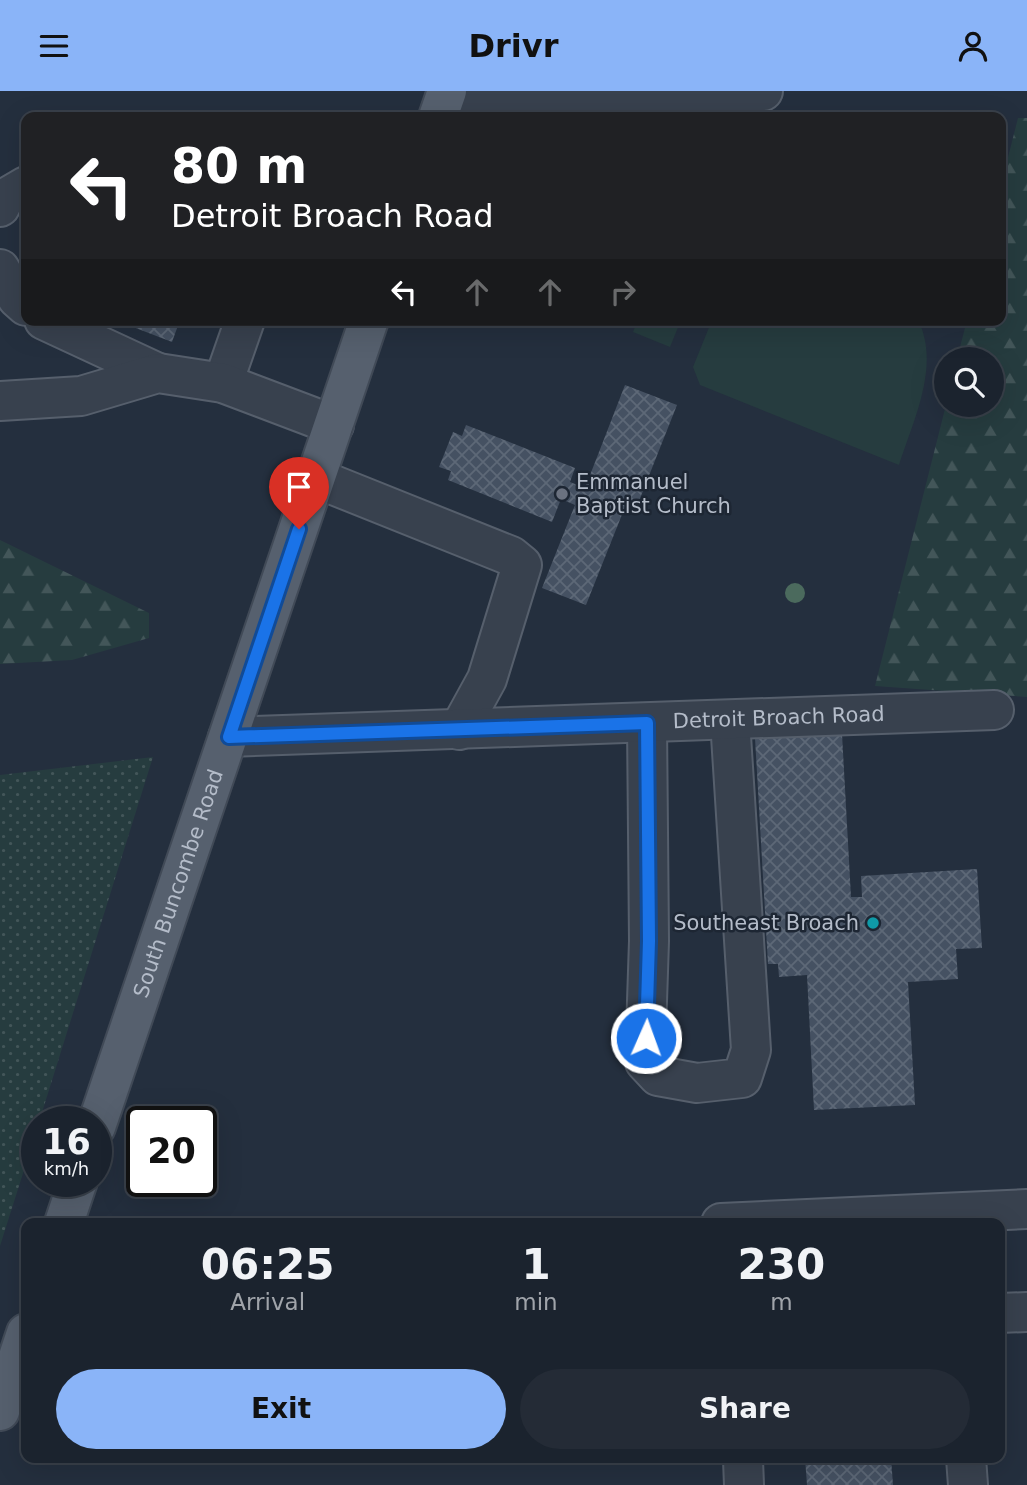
<!DOCTYPE html>
<style>
:root{--surface:#1b232e;--page:#242b36;--text:#f1f3f6;--muted:#a0a4aa;--line:#39404a;--accent:#8ab4f8}
body{margin:0;font-family:"DejaVu Sans",sans-serif;background:var(--page);color:var(--text);height:100vh;display:flex;flex-direction:column;font-size:26px;white-space:nowrap}
*{box-sizing:border-box;margin:0}
p{font-size:23px;color:var(--muted)}
.icon{flex:none;width:38px;height:38px;fill:none;stroke:currentColor;stroke-width:2;stroke-linecap:round;stroke-linejoin:round}
.map{position:relative;flex:1;overflow:hidden}
.panel{position:absolute;left:21px;top:1127px;width:984px;height:245px;display:flex;flex-direction:column;background:var(--surface);border-radius:14px;box-shadow:0 7px 28px #0002,0 0 0 2px var(--line)}
.panel>*{flex:none}
.banner{position:absolute;left:21px;top:21px;width:985px;height:214px;border-radius:14px;box-shadow:0 7px 28px #0002,0 0 0 2px var(--line);background:#202124;color:#fff;overflow:hidden}
.controls{position:absolute;left:934px;top:256px;display:grid;gap:14px}
.controls a{display:grid;place-items:center;width:70px;height:70px;border-radius:50%;background:var(--surface);box-shadow:0 7px 28px #0002,0 0 0 2px var(--line);font-size:35px}
.speed{position:absolute;left:21px;top:1015px;display:flex;gap:14px;font-size:35px;font-weight:700;text-align:center}
.speed>*{display:grid;place-content:center;width:91px;height:91px;border-radius:50%;background:var(--surface);box-shadow:0 7px 28px #0002,0 0 0 2px var(--line);line-height:1}
.speed small{font-size:18px;font-weight:400}
.speed .limit{border:4px solid #111;border-radius:10px;background:#fff;color:#111}
.pin{position:absolute;display:grid;place-items:center;width:60px;height:60px;color:#fff;margin:-72px -30px;border-radius:50% 50% 50% 0;rotate:-45deg;box-shadow:0 0 7px #0007}
.pin .icon{rotate:45deg}
.me{position:absolute;width:77px;margin:-38px;rotate:2deg;stroke-linejoin:round;filter:drop-shadow(0 0 5px #0008)}
.turn{display:flex;align-items:center;gap:24px;height:147px;padding:0 35px;font-size:32px}
.turn .icon{width:91px;height:91px;stroke-width:2.5}
.turn b{display:block;font-size:49px;line-height:60px}
.lanes{display:flex;align-items:center;height:66px;padding:0 35px;background:#0003;justify-content:center;gap:35px;direction:ltr}
.lanes .off{opacity:.35}
.eta{display:flex;justify-content:space-evenly;align-items:center;height:119px;text-align:center}
.eta b{font-size:42px;font-weight:800;line-height:49px}
.button{display:flex;gap:14px;margin-top:auto;padding:14px 35px}
.button a{flex:1;height:80px;border-radius:42px;background:var(--accent);color:#111;font-size:28px;font-weight:800;line-height:80px;text-align:center}
.button a+a{background:var(--page);color:var(--text)}
header{display:flex;justify-content:space-between;align-items:center;height:91px;padding:0 35px;background:var(--accent);color:#111;font-size:32px;font-weight:800}
.map>svg:first-child{display:block}
.grass{fill:url(#grass-dots)}
.forest{fill:url(#forest-firs)}
.park{fill:#263c3f}
.building{fill:url(#building-cross-hatch)}
.lines{fill:none;stroke-linecap:round;stroke-linejoin:round}
.minor-casing{stroke:#565f6c;stroke-width:42}
.major-casing{stroke:#414a57;stroke-width:42}
.minor{stroke:#38414e;stroke-width:38}
.major{stroke:#56606e;stroke-width:38}
.tree{fill:#4b6a5d}
.route-casing{stroke:#114b97;stroke-width:18}
.route{stroke:#1a73e8;stroke-width:12}
.worship-dot{fill:#6b7280;stroke:#1d2633;stroke-width:2.5}
.culture-dot{fill:#0f9aa8;stroke:#1d2633;stroke-width:2.5}
.labels{text-anchor:middle;stroke-width:5;stroke-linejoin:round;paint-order:stroke}
.poi-label{font-size:21px;fill:#b4bcc9;stroke:#1d2633;text-anchor:start}
.street-label{font-size:21px;fill:#b4bcc9;stroke:#1d2633}
</style>
<header><svg class="icon" aria-label="menu" viewBox="0 0 24 24"><path d="M4 6h16M4 12h16M4 18h16"/></svg>Drivr<svg class="icon" aria-label="person" viewBox="0 0 24 24"><circle cx="12" cy="8" r="4"/><path d="M4 21q1-7 8-7t8 7"/></svg></header>
<div class="map">
<svg width="1027" height="1394" viewBox="0 0 1027 1394">
<defs>
<pattern id="grass-dots" width="8" height="8" patternUnits="userSpaceOnUse" patternTransform="scale(1.75)"><rect width="8" height="8" fill="#263c3f"/><path d="M2 2h.1M6 6h.1" fill="none" stroke="#435659" stroke-width="1.8" stroke-linecap="round"/></pattern>
<pattern id="forest-firs" width="22" height="20" patternUnits="userSpaceOnUse" patternTransform="scale(1.75)"><rect width="22" height="20" fill="#263c3f"/><path d="M5 1l3.5 6h-7zM16 11l3.5 6h-7z" fill="#435659"/></pattern>
<pattern id="building-cross-hatch" width="8" height="8" patternUnits="userSpaceOnUse" patternTransform="scale(1.75)"><rect width="8" height="8" fill="#455162"/><path d="M0 0l8 8M0 8l8-8" fill="none" stroke="#5d6877"/></pattern>
</defs>
<rect width="100%" height="100%" fill="#242f3e"/>
<path class="grass" d="M 153,666 L 39,1031 L 37,1031 L 37,1038 L 0,1155 L 0,684 Z"/>
<g class="forest">
<path d="M 1018,27 L 1027,27 L 1027,606 L 875,595 L 947,310 L 947,313 L 992,313 L 992,268 L 957,268 L 967,229 L 1001,229 L 1001,94 Z"/>
<path d="M 0,449 L 149,522 L 149,547 L 72,569 L 0,573 Z"/>
</g>
<g class="park">
<path d="M 638,229 L 681,229 L 670,256 L 633,241 Z"/>
<path d="M 712,229 L 918,229 C 941,274 913,330 899,374 L 700,294 L 693,276 Z"/>
</g>
<g class="building">
<path d="M 115,229 L 180,229 L 172,251 Z"/>
<path d="M 625,294 L 677,314 L 635,420 L 625,416 L 586,514 L 542,497 L 575,414 L 561,408 L 552,431 L 448,389 L 451,380 L 439,376 L 453,341 L 462,345 L 466,334 L 575,377 L 570,391 L 585,397 Z"/>
<path d="M 842,643 L 851,806 L 862,806 L 861,785 L 977,778 L 982,857 L 956,858 L 958,888 L 908,891 L 915,1014 L 814,1019 L 807,884 L 779,886 L 778,873 L 768,873 L 755,647 Z"/>
<path d="M 805,1367 L 891,1367 L 893,1394 L 807,1394 Z"/>
</g>
<g class="lines">
<g class="minor-casing">
<g id="minor">
<path d="M 445,7 L 563,11 L 763,0"/>
<path d="M 0,116 L 4,108 L 26,95"/>
<path d="M 0,178 L 17,207 L 26,215"/>
<path d="M 44,229 L 158,282"/>
<path d="M 223,292 L 245,229"/>
<path d="M 0,310 L 81,305 L 158,282 L 223,292 L 334,334"/>
<path d="M 316,387 L 511,465 L 522,474 L 487,588 L 459,639"/>
<path d="M 647,632 L 649,850 L 645,971 L 658,985 L 697,992 L 742,987 L 751,959 L 730,629"/>
<path id="s1" d="M 228,646 L 994,619"/>
<path d="M 721,1132 L 1027,1118"/>
<path d="M 999,1222 L 1027,1221"/>
<path d="M 966,1367 L 968,1394"/>
<path d="M 743,1369 L 744,1394"/>
</g>
</g>
<g class="major-casing">
<g id="major">
<path d="M 438,26 L 447,0"/>
<path id="s2" d="M 96,1036 L 369,229"/>
<path d="M 64,1132 L 78,1090"/>
<path d="M 0,1320 L 26,1242"/>
</g>
</g>
<use href="#minor" class="minor"/>
<use href="#major" class="major"/>
</g>
<circle class="tree" cx="795" cy="502" r="10"/>
<g class="lines">
<g class="route-casing">
<path id="route" d="M 299,438 L 229,646 L 647,632 L 649,850 L 646,947"/>
</g>
<use href="#route" class="route"/>
</g>
<circle class="worship-dot" cx="562" cy="403" r="7"/>
<circle class="culture-dot" cx="873" cy="832" r="7"/>
<g class="labels">
<g class="poi-label">
<text x="576" y="398">Emmanuel<tspan x="576" dy="24">Baptist Church</tspan></text>
<text x="859" y="839" text-anchor="end">Southeast Broach</text>
</g>
<g class="street-label">
<text dy="7" stroke="none"><textPath href="#s1" startOffset="551">Detroit Broach Road</textPath></text>
<text dy="7" stroke="none"><textPath href="#s2" startOffset="257">South Buncombe Road</textPath></text>
</g>
</g>
</svg>
<div class="controls">
<a><svg class="icon" aria-label="search" viewBox="0 0 24 24"><circle cx="10" cy="10" r="6"/><path d="M15 15l6 6"/></svg></a>
</div>
<div class="speed"><div>16<small>km/h</small></div><div class="limit">20</div></div>
<div class="pin" style="left:299px;top:438px;background:#d93025"><svg class="icon" aria-label="arrive" viewBox="0 0 24 24"><path d="M6 21V4h12l-3 4 3 4H6"/></svg></div>
<svg class="me" style="left:646px;top:947px" viewBox="-20 -20 40 40"><circle r="17" fill="#1a73e8" stroke="#fff" stroke-width="3"/><path d="M0-11L8 9 0 5-8 9z" fill="#fff"/></svg>
<div class="banner">
<div class="turn"><svg class="icon" aria-label="left" viewBox="0 0 24 24"><path d="M17 20v-9H6M10 6l-5 5 5 5"/></svg><div><b>80 m</b>Detroit Broach Road</div></div>
<div class="lanes"><svg class="icon" aria-label="left" viewBox="0 0 24 24"><path d="M17 20v-9H6M10 6l-5 5 5 5"/></svg><svg class="icon off" aria-label="ahead" viewBox="0 0 24 24"><path d="M12 20V5M6 11l6-6 6 6"/></svg><svg class="icon off" aria-label="ahead" viewBox="0 0 24 24"><path d="M12 20V5M6 11l6-6 6 6"/></svg><svg class="icon off" aria-label="right" viewBox="0 0 24 24"><path d="M7 20v-9h11M14 6l5 5-5 5"/></svg></div>
</div>
<section class="panel">
<div class="eta">
<div><b>06:25</b><p>Arrival</p></div>
<div><b>1</b><p>min</p></div>
<div><b>230</b><p>m</p></div>
</div>
<div class="button"><a>Exit</a><a>Share</a></div>
</section>
</div>
